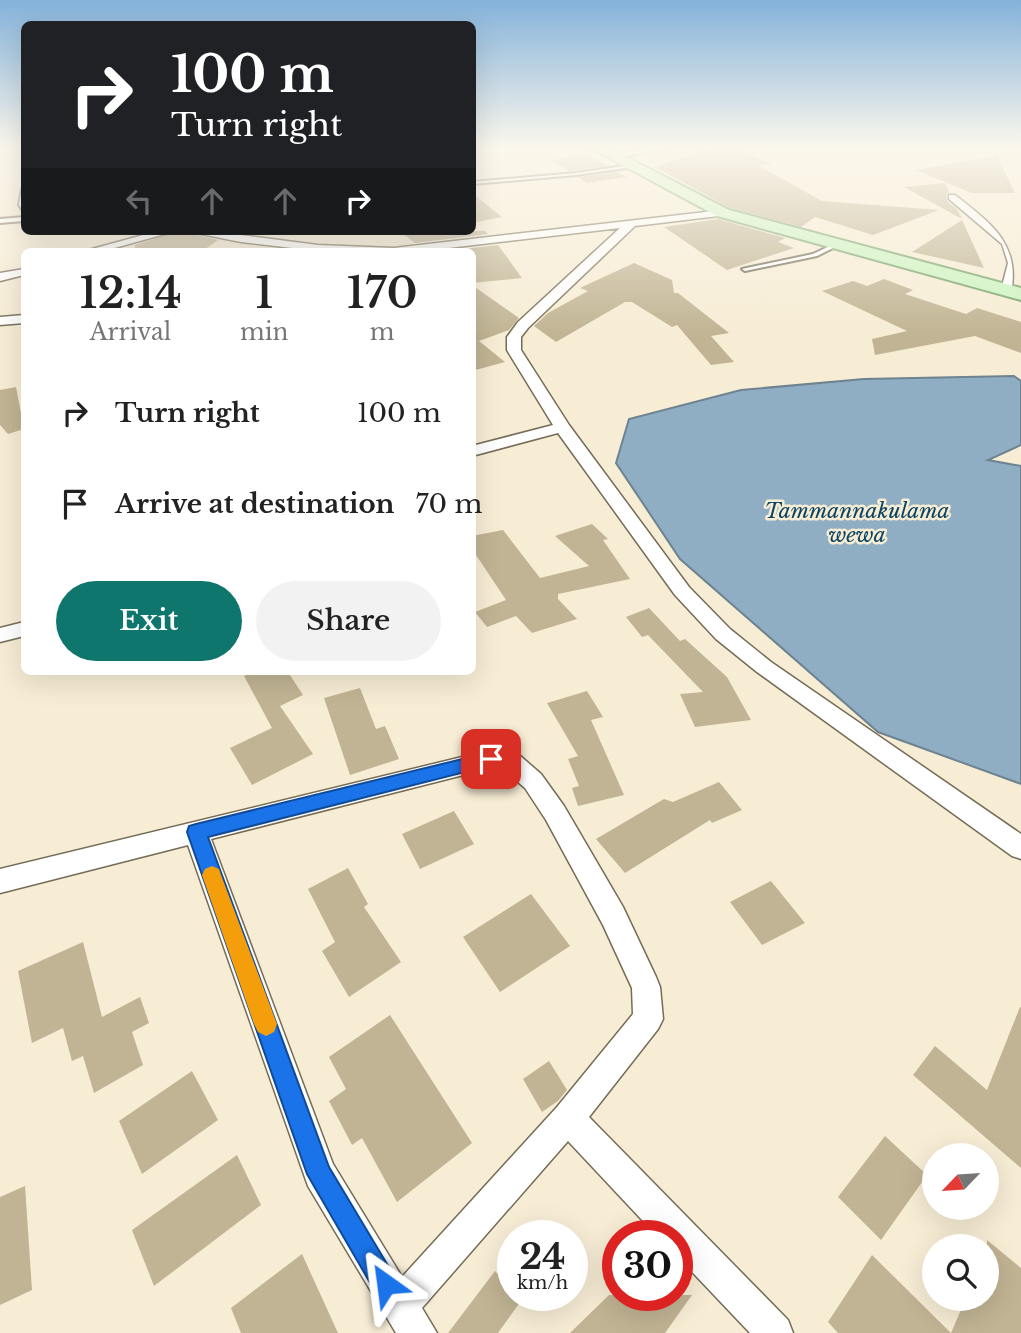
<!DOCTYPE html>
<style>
:root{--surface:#fff;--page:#f2f2f2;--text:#222;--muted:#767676;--accent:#0f766e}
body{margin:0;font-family:"Libre Baskerville",serif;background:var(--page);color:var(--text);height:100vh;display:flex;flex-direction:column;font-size:26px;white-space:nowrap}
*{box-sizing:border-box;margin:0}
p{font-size:23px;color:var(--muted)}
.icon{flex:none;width:38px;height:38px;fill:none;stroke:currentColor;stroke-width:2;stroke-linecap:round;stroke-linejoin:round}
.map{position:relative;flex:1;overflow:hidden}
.side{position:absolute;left:21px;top:248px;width:455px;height:427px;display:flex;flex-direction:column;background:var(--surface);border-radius:10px;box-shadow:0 7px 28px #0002}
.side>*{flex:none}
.banner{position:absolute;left:21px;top:21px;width:455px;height:214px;border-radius:10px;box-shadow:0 7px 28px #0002;background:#202124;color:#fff;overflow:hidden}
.needle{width:46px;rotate:245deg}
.buttons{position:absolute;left:922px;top:1143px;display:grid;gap:14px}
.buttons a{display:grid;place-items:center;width:77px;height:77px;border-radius:50%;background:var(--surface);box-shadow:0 7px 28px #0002;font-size:35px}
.speed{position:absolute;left:497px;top:1220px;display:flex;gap:14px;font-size:35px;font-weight:700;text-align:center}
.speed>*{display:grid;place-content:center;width:91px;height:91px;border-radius:50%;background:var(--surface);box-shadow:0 7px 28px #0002;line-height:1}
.speed small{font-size:18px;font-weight:400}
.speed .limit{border:10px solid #d22;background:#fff;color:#111}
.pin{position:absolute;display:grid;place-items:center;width:60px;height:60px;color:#fff;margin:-30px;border-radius:14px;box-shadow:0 4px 10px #0006}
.me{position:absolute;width:77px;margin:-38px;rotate:329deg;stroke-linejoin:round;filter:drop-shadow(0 0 5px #0008)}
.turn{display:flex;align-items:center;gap:24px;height:147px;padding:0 35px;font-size:32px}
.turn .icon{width:91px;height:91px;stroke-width:2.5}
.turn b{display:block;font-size:49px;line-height:60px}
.lanes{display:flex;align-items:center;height:66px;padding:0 35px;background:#0003;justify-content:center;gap:35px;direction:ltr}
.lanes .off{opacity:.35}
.eta{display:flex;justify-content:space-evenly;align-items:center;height:119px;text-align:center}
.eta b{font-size:42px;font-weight:600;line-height:49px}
.button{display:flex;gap:14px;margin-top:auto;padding:14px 35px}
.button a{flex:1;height:80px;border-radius:42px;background:var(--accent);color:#fff;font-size:28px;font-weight:600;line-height:80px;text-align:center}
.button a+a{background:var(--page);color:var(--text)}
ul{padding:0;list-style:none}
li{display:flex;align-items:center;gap:21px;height:91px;padding:0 35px}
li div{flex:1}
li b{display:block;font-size:26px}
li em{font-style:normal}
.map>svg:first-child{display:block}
.water{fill:#8faec4;stroke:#6e8390;stroke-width:2}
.building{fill:#c1b494}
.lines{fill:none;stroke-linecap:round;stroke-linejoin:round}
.service-casing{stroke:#756c57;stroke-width:4}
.minor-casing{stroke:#756c57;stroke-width:3}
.primary-casing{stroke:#7aa46c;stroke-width:4}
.service{fill:#fff;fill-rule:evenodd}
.minor{fill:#fff;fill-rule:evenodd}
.primary{fill:#ccf4c2;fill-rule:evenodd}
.route{fill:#1a73e8;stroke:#114b97;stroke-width:2}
.slow{fill:#f59e0b}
.labels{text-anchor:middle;stroke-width:5;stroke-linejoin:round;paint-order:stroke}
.water-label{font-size:21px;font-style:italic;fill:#0b4362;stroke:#f7edd5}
</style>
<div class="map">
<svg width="1021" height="1333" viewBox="0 0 1021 1333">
<rect width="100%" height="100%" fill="#f7edd5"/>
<path class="water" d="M 1014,376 L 1021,381 L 1021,445 L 988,460 L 1021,466 L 1021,784 L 878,732 L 680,559 L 616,463 L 629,419 L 741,390 L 864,379 Z"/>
<g class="building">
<path d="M 713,148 L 732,148 L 772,164 L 759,166 L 822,201 L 939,210 L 873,235 L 815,217 L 801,227 L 730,208 L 655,167 Z"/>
<path d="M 587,154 L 607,166 L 569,171 L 551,160 Z"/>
<path d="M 997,156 L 1015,193 L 972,193 L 916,170 Z"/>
<path d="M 617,172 L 627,177 L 587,183 L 578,177 Z"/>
<path d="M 945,183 L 949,192 L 946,195 L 947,201 L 957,209 L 962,219 L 904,187 Z"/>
<path d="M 472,193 L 502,217 L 472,223 Z"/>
<path d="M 718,219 L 785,238 L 778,242 L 794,248 L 727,270 L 664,227 Z"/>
<path d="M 962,220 L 984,268 L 912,252 Z"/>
<path d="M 179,231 L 218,240 L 201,252 L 135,252 L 135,245 Z"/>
<path d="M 399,231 L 485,231 L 488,234 L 415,243 Z"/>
<path d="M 498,245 L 522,278 L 472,283 L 472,252 L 437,252 Z"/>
<path d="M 634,263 L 672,280 L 674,293 L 678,293 L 729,333 L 711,336 L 734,362 L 711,365 L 677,325 L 672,327 L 632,302 L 625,302 L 556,342 L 534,326 L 548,313 L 588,291 L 580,288 Z"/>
<path d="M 884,279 L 913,290 L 905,294 L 966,314 L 977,308 L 1021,322 L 1021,353 L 975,336 L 875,355 L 872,339 L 907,331 L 822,291 L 853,281 L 867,286 Z"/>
<path d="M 472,285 L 519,318 L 509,330 L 479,341 L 505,362 L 472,371 Z"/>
<path d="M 16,387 L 24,429 L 8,434 L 0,425 L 0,390 Z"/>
<path d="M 592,524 L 608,539 L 603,540 L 630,579 L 558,594 L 558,599 L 577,619 L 532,633 L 516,616 L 487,627 L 475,612 L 506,600 L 472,549 L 472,536 L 503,530 L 540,578 L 589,566 L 555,536 Z"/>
<path d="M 649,608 L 680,641 L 685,639 L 727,677 L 751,720 L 695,727 L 680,694 L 703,692 L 648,635 L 642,637 L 626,617 Z"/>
<path d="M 255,672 L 288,672 L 303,695 L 280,706 L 313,754 L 252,785 L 230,748 L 272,728 L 244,676 Z"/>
<path d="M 360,688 L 376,729 L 385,726 L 399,759 L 350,775 L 324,698 Z"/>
<path d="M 587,691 L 603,717 L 591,720 L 624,795 L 578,806 L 572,788 L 579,786 L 568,759 L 578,756 L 547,703 Z"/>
<path d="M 719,782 L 742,810 L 712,823 L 710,820 L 625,873 L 596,839 L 664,799 L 673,802 Z"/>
<path d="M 454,811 L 474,844 L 420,869 L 402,834 Z"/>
<path d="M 348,868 L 368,904 L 364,907 L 401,962 L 349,997 L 322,951 L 335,942 L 308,889 Z"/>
<path d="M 771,881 L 805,923 L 762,945 L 730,902 Z"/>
<path d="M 531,894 L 570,946 L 500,992 L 463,937 Z"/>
<path d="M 83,942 L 102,1017 L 140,997 L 149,1023 L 132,1032 L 143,1065 L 94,1093 L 83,1056 L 72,1061 L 63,1028 L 32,1043 L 18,971 Z"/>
<path d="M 1020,1007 L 1021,1007 L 1021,1168 L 913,1075 L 935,1046 L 987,1090 Z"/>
<path d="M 390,1015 L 472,1143 L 397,1202 L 362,1138 L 352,1145 L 329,1101 L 346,1089 L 329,1057 Z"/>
<path d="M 549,1061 L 567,1090 L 558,1101 L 542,1112 L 523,1079 Z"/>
<path d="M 192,1071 L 218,1120 L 142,1174 L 119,1121 Z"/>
<path d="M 885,1136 L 927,1175 L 881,1240 L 838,1197 Z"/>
<path d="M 237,1155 L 261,1205 L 154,1286 L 132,1230 Z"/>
<path d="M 25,1186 L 32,1290 L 0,1305 L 0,1197 Z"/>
<path d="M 987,1240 L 1021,1268 L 1021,1333 L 838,1333 L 828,1322 L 872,1255 L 951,1333 L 966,1298 L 987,1298 Z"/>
<path d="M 302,1254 L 338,1333 L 241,1333 L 231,1308 Z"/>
<path d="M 495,1271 L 513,1291 L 513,1295 L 521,1301 L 498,1333 L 448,1333 Z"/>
<path d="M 609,1295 L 692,1295 L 665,1333 L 570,1333 Z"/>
</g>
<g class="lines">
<g class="service-casing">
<g id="service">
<path d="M 631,165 L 633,167 L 576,175 L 472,184 L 472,182 L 576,173 Z"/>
<path d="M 24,188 L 24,212 L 19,205 L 22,189 Z"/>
<path d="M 24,217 L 24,221 L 0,223 L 0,219 Z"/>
<path d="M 834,244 L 839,245 L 817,256 L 745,271 L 742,269 L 813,254 Z"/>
</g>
</g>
<g class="minor-casing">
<g id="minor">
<path d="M 648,148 L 669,148 L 612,159 L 608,156 Z"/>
<path d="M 949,195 L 955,195 C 989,222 1021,243 1011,293 L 1001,290 L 1008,263 L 1002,244 L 949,199 Z"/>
<path d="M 723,210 L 728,213 L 727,215 L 635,226 L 528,328 L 521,337 L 521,350 L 569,425 L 689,587 L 730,629 L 771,662 L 1021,834 L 1021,859 L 1012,856 L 757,672 L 716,639 L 675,595 L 558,433 L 472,456 L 472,446 L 553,425 L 507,350 L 507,337 L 518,322 L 620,228 L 414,252 L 318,251 L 241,242 L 186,231 L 210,231 L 318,245 L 394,248 Z"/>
<path d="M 158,231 L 176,231 L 100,252 L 81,252 Z"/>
<path d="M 24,269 L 24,275 L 0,281 L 0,273 Z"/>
<path d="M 24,315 L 24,323 L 0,325 L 0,317 Z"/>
<path d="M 24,622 L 24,636 L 0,642 L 0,628 Z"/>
<path d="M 491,750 L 518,754 L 541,774 L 564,806 L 623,907 L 656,977 L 660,987 L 663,1019 L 658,1029 L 589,1117 L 788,1320 L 793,1333 L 750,1333 L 677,1256 L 677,1236 L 657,1236 L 568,1141 L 422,1308 L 437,1333 L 396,1333 L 308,1186 L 188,845 L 0,893 L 0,869 ZM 491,768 L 504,770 L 525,788 L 546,820 L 603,925 L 632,988 L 633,1014 L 557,1107 L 402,1277 L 333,1164 L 211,839 Z"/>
</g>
</g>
<g class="primary-casing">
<path id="primary" d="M 591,148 L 609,148 L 729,210 L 1021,288 L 1021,300 L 717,216 Z"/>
</g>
<use href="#service" class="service"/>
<use href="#minor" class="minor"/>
<use href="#primary" class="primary"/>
</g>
<linearGradient id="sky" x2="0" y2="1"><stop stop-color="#84b2da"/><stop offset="0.44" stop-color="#fbf7ec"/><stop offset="1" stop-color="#fbf7ec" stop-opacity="0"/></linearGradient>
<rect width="1021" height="335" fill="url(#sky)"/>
<path class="route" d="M 491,752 L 497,754 L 500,759 L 497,764 L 208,837 L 329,1167 L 399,1284 L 395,1293 L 386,1297 L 376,1293 L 307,1174 L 187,832 L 189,826 L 196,824 Z"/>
<path class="slow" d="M 212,866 L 219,869 L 221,875 L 277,1024 L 274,1032 L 266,1036 L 258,1032 L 254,1024 L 202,875 L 205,869 Z"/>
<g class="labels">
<g class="water-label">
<text x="857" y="518">Tammannakulama<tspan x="857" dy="24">wewa</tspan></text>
</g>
</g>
</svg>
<div class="buttons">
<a><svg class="needle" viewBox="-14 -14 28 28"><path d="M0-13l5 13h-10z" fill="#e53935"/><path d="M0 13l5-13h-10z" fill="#767676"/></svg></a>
<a><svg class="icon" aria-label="search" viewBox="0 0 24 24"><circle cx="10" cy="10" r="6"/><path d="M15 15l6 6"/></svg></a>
</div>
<div class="speed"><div>24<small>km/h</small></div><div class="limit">30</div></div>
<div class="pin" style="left:491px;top:759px;background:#d93025"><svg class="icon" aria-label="arrive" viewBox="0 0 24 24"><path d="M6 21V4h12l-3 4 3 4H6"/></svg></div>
<svg class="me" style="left:386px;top:1284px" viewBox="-20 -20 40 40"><path d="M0-17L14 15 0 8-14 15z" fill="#1a73e8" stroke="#fff" stroke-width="4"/></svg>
<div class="banner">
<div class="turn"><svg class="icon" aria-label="right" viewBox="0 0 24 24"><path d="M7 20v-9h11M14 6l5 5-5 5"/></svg><div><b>100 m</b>Turn right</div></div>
<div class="lanes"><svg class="icon off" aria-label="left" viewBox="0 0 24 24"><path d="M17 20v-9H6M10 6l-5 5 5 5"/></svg><svg class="icon off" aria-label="ahead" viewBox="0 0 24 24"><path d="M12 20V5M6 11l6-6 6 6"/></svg><svg class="icon off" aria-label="ahead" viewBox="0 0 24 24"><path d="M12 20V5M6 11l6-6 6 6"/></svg><svg class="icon" aria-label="right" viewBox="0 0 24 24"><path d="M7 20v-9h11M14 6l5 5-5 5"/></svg></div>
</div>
<section class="side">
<div class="eta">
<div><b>12:14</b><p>Arrival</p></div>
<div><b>1</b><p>min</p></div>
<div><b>170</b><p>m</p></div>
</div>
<ul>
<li><svg class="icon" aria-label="right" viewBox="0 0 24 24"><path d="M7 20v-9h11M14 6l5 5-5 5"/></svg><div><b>Turn right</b></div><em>100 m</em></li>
<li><svg class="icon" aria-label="arrive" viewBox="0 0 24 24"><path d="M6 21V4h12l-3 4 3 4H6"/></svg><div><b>Arrive at destination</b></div><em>70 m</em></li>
</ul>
<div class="button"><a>Exit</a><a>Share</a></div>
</section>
</div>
